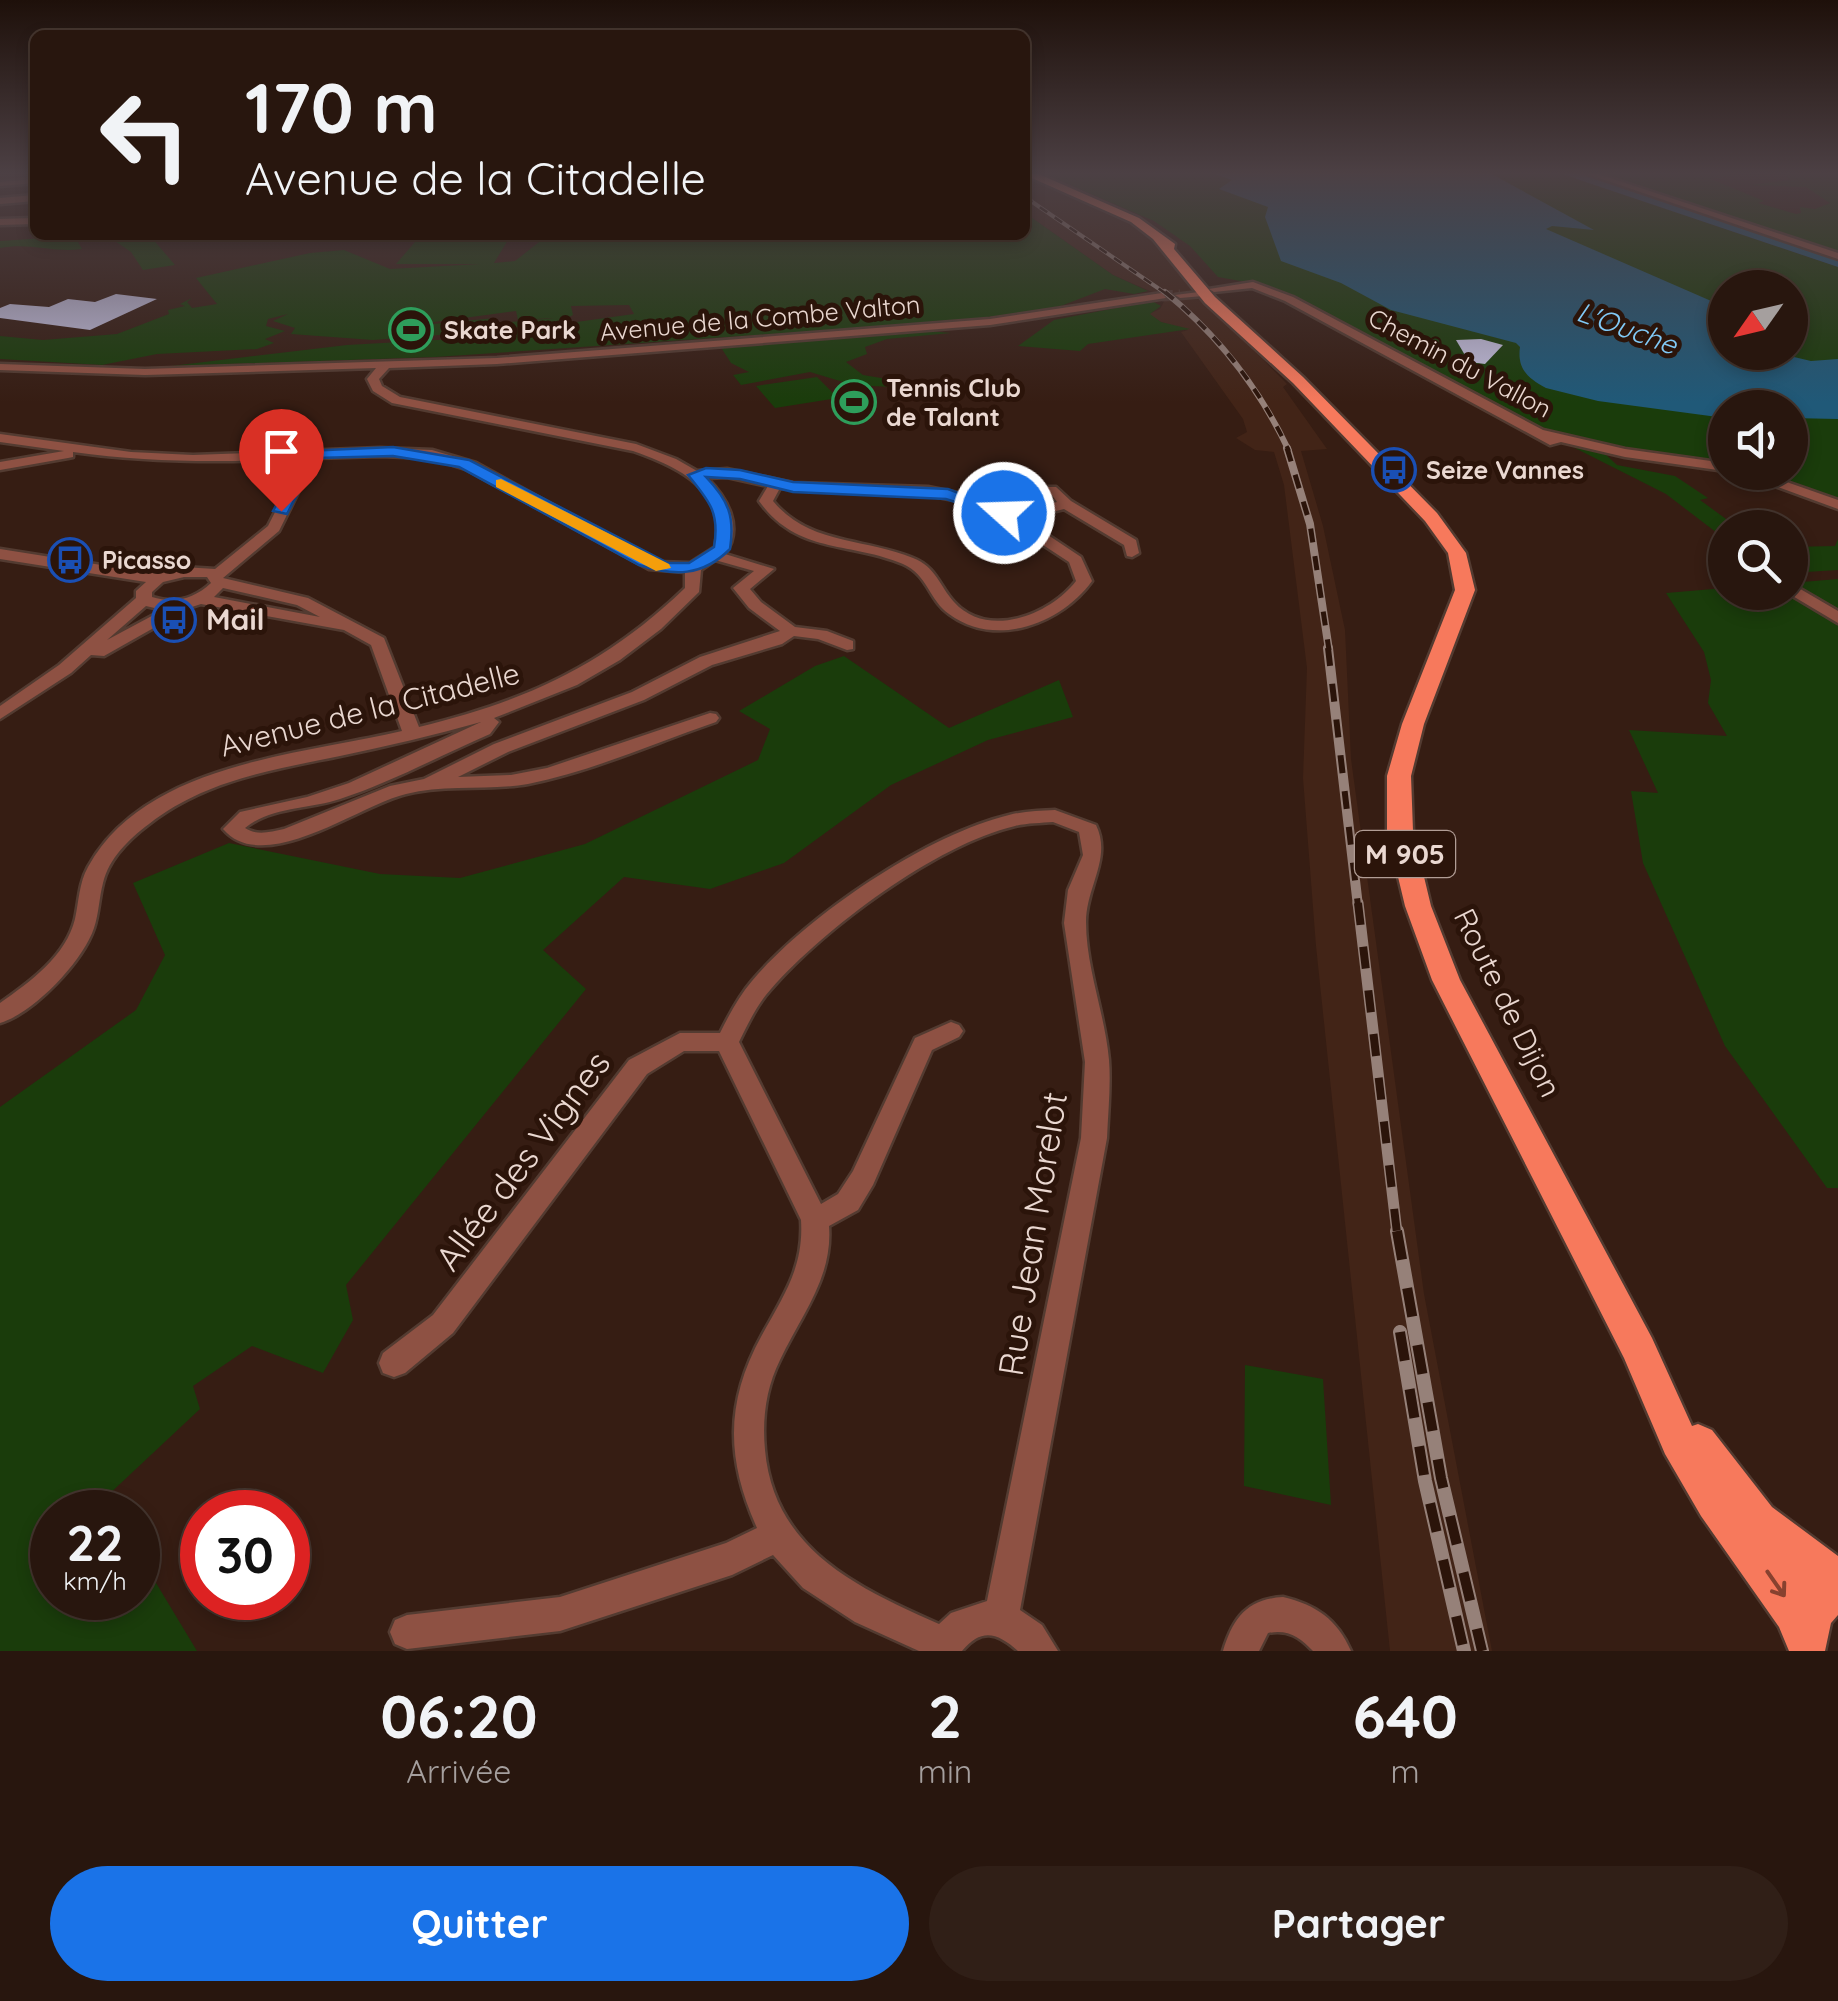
<!DOCTYPE html>
<html lang="fr">
<meta charset="utf-8">
<style>
:root{--surface:#28160e;--page:#301f17;--text:#f1f3f6;--muted:#a59f9e;--line:#44352e;--accent:#1a73e8}
body{margin:0;font-family:Quicksand,sans-serif;background:var(--page);color:var(--text);height:100vh;display:flex;flex-direction:column;font-size:38px;white-space:nowrap}
*{box-sizing:border-box;margin:0}
p{font-size:32px;color:var(--muted)}
.icon{flex:none;width:55px;height:55px;fill:none;stroke:currentColor;stroke-width:2;stroke-linecap:round;stroke-linejoin:round}
.map{position:relative;height:1651px;overflow:hidden}
.panel{display:flex;flex-direction:column;background:var(--surface);flex:1}
.panel>*{flex:none}
.hud{position:absolute;left:30px;top:30px;width:1000px;height:210px;border-radius:15px;box-shadow:0 5px 15px #0003,0 0 0 2px var(--line);background:#28160e;color:var(--text);overflow:hidden}
.needle{width:65px;rotate:236deg}
.tools{position:absolute;left:1708px;top:270px;display:grid;gap:20px}
.tools a{display:grid;place-items:center;width:100px;height:100px;border-radius:50%;background:var(--surface);box-shadow:0 5px 15px #0003,0 0 0 2px var(--line);font-size:50px}
.speed{position:absolute;left:30px;top:1490px;display:flex;gap:20px;font-size:50px;font-weight:700;text-align:center}
.speed>*{display:grid;place-content:center;width:130px;height:130px;border-radius:50%;background:var(--surface);box-shadow:0 5px 15px #0003,0 0 0 2px var(--line);line-height:1}
.speed small{font-size:25px;font-weight:400}
.speed .limit{border:15px solid #d22;background:#fff;color:#111}
.pin{position:absolute;display:grid;place-items:center;width:85px;height:85px;color:#fff;margin:-102px -42px;border-radius:50% 50% 50% 0;rotate:-45deg;box-shadow:0 0 10px #0007}
.pin .icon{rotate:45deg}
.me{position:absolute;width:110px;margin:-55px;rotate:290deg;stroke-linejoin:round;filter:drop-shadow(0 0 8px #0008)}
.turn{display:flex;align-items:center;gap:35px;height:210px;padding:0 50px;font-size:45px}
.turn .icon{width:130px;height:130px;stroke-width:2.5}
.turn b{display:block;font-size:70px;line-height:85px}
.eta{display:flex;justify-content:space-evenly;align-items:center;height:170px;text-align:center}
.eta b{font-size:60px;font-weight:700;line-height:70px}
.cta{display:flex;gap:20px;margin-top:auto;padding:20px 50px}
.cta a{flex:1;height:115px;border-radius:60px;background:var(--accent);color:#fff;font-size:40px;font-weight:700;line-height:115px;text-align:center}
.cta a+a{background:var(--page);color:var(--text)}
.map>svg:first-child{display:block}
.built{fill:#422417}
.green{fill:#1a3c0b;fill-rule:evenodd}
.water{fill:#205978}
.building{fill:#c1bedc}
.lines{fill:none;stroke-linecap:round;stroke-linejoin:round}
.minor-tunnel{stroke:#513930;stroke-width:11;stroke-dasharray:11 6;stroke-linecap:butt}
.minor-casing{stroke:#533b31;stroke-width:5}
.major-casing{stroke:#533b31;stroke-width:5}
.minor{fill:#8e5143;fill-rule:evenodd}
.major{fill:#f7795c;fill-rule:evenodd}
.rail-far5-casing{stroke:#968179;stroke-width:4}
.rail-far4-casing{stroke:#968179;stroke-width:6}
.rail-far3-casing{stroke:#968179;stroke-width:8}
.rail-far2-casing{stroke:#968179;stroke-width:10}
.rail-far1-casing{stroke:#968179;stroke-width:11}
.rail-casing{stroke:#968179;stroke-width:14}
.rail-far5{stroke:#2b140a;stroke-width:2.5;stroke-dasharray:9;stroke-linecap:butt}
.rail-far4{stroke:#2b140a;stroke-width:4;stroke-dasharray:11;stroke-linecap:butt}
.rail-far3{stroke:#2b140a;stroke-width:5;stroke-dasharray:14;stroke-linecap:butt}
.rail-far2{stroke:#2b140a;stroke-width:6;stroke-dasharray:18;stroke-linecap:butt}
.rail-far1{stroke:#2b140a;stroke-width:8;stroke-dasharray:22;stroke-linecap:butt}
.rail{stroke:#2b140a;stroke-width:10;stroke-dasharray:29;stroke-linecap:butt}
.oneway{stroke:#87412f}
.route{fill:#1a73e8;stroke:#114b97;stroke-width:2.5}
.slow{fill:#f59e0b}
.labels{text-anchor:middle;stroke-width:10;stroke-linejoin:round;paint-order:stroke}
.far-street-label{font-size:25px;fill:#ead8d1;stroke:#2b140a}
.far-poi-label{font-size:25px;font-weight:bold;fill:#ead8d1;stroke:#2b140a;text-anchor:start}
.far-water-label{font-size:28px;font-style:italic;fill:#81c9f6;stroke:#2b140a}
.shield{fill:#2b140a;stroke:#b19d95;stroke-width:2.5}
.shield-label{font-size:28px;font-weight:bold;fill:#ead8d1}
.poi-label{font-size:30px;font-weight:bold;fill:#ead8d1;stroke:#2b140a;text-anchor:start}
.street-label{font-size:30px;fill:#ead8d1;stroke:#2b140a}
.near-street-label{font-size:35px;fill:#ead8d1;stroke:#2b140a}
</style>
<div class="map">
<svg width="1838" height="1651" viewBox="0 0 1838 1651">
<rect width="100%" height="100%" fill="#361d13"/>
<path class="built" d="M 1025,177 L 1135,225 L 1154,239 L 1192,287 L 1191,293 L 1176,295 L 1202,298 L 1287,384 L 1283,387 L 1327,449 L 1301,451 L 1323,526 L 1345,630 L 1351,759 L 1424,1294 L 1492,1651 L 1390,1651 L 1316,946 L 1303,778 L 1307,668 L 1284,485 L 1274,452 L 1255,450 L 1236,438 L 1247,432 L 1243,419 L 1181,332 L 1188,330 L 1161,322 L 1149,314 L 1160,309 L 1166,298 L 1113,275 L 1025,213 Z"/>
<g class="green">
<path d="M 1040,172 L 1556,172 L 1838,267 L 1838,502 L 1752,473 L 1790,472 L 1790,408 L 1725,408 L 1725,465 L 1622,450 L 1527,426 L 1257,284 L 1218,277 L 1190,246 L 1154,221 ZM 1725,288 L 1790,288 L 1790,352 L 1725,352 Z"/>
<path d="M 1581,172 L 1724,172 L 1732,176 L 1711,179 L 1764,201 L 1758,203 L 1796,214 L 1801,213 L 1800,207 L 1815,209 L 1830,203 L 1806,187 L 1749,185 L 1791,180 L 1782,172 L 1838,172 L 1838,258 Z"/>
<path d="M 1025,213 L 1113,275 L 1148,291 L 1134,294 L 1105,289 L 1053,309 L 948,322 L 435,357 L 171,366 L 347,345 L 454,339 L 634,314 L 629,305 L 571,306 L 573,315 L 559,322 L 505,329 L 511,322 L 554,318 L 518,320 L 516,311 L 390,328 L 495,318 L 500,327 L 493,331 L 373,340 L 291,334 L 295,328 L 273,321 L 288,314 L 268,319 L 266,326 L 285,331 L 265,339 L 274,343 L 257,349 L 157,354 L 102,365 L 0,359 L 0,336 L 43,340 L 117,334 L 169,314 L 168,310 L 185,306 L 180,304 L 192,298 L 187,302 L 192,308 L 217,304 L 196,278 L 310,253 L 344,250 L 390,269 L 480,264 L 396,264 L 421,235 L 511,235 L 494,263 L 515,261 L 548,235 L 1025,235 Z"/>
<path d="M 91,235 L 178,235 L 151,237 L 175,265 L 143,270 L 131,252 L 112,239 L 78,242 L 82,249 C 53,253 29,242 0,248 L 0,241 Z"/>
<path d="M 1152,301 L 1161,306 L 1150,314 L 1161,322 L 1190,329 L 1088,344 L 1080,351 L 1018,346 L 1054,320 Z"/>
<path d="M 930,331 L 951,333 L 887,339 L 865,347 L 867,354 L 846,362 L 863,375 L 917,384 L 911,388 L 853,385 L 810,372 L 741,385 L 733,375 L 749,372 L 731,363 L 720,346 Z"/>
<path d="M 817,377 L 838,398 L 775,408 L 756,386 Z"/>
<path d="M 1567,444 L 1604,453 L 1617,465 L 1675,476 L 1708,498 L 1700,500 L 1737,527 L 1725,528 L 1725,539 L 1666,494 Z"/>
<path d="M 1838,539 L 1838,570 L 1790,573 L 1790,547 L 1835,546 Z"/>
<path d="M 1838,579 L 1838,1188 L 1827,1188 L 1725,1046 L 1643,863 L 1631,791 L 1658,793 L 1629,730 L 1727,736 L 1708,703 L 1711,680 L 1704,652 L 1666,593 L 1725,588 L 1725,592 L 1790,592 L 1790,583 Z"/>
<path d="M 844,656 L 949,728 L 1059,680 L 1073,717 L 988,740 L 891,785 L 784,863 L 710,889 L 624,877 L 543,950 L 586,989 L 346,1285 L 353,1320 L 323,1373 L 252,1346 L 193,1386 L 200,1409 L 105,1498 L 113,1512 L 52,1512 L 52,1598 L 138,1598 L 138,1553 L 197,1651 L 0,1651 L 0,1107 L 136,1010 L 165,955 L 133,883 L 229,843 L 380,874 L 460,878 L 585,844 L 758,760 L 770,729 L 739,711 L 815,666 Z"/>
<path d="M 1245,1365 L 1323,1379 L 1331,1505 L 1244,1486 Z"/>
</g>
<g class="water">
<path d="M 1210,172 L 1488,172 L 1594,230 L 1552,226 L 1546,229 L 1725,307 L 1725,352 L 1777,353 L 1811,361 L 1838,359 L 1838,419 L 1790,418 L 1790,408 L 1725,408 L 1725,418 L 1598,401 L 1546,388 C 1527,378 1517,368 1520,347 L 1516,343 L 1391,310 L 1341,283 L 1281,261 L 1265,217 L 1268,207 L 1219,189 L 1232,180 Z"/>
<path d="M 1556,172 L 1581,172 L 1838,258 L 1838,267 Z"/>
</g>
<g class="building">
<path d="M 116,294 L 157,299 L 90,330 L 0,318 L 0,308 L 10,304 L 49,307 L 68,299 L 95,302 Z"/>
<path d="M 1481,339 L 1503,345 L 1485,364 L 1469,362 L 1456,340 Z"/>
</g>
<g class="lines">
<path class="minor-tunnel" d="M 1162,296 L 1180,295"/>
<g class="minor-casing">
<g id="minor">
<path d="M 1581,172 L 1592,172 L 1838,253 L 1838,259 Z"/>
<path d="M 35,179 L 35,183 L 0,186 L 0,182 Z"/>
<path d="M 35,195 L 35,201 L 0,204 L 0,198 Z"/>
<path d="M 35,218 L 35,224 L 0,225 L 0,219 Z"/>
<path d="M 1253,282 L 1293,297 L 1543,430 L 1625,449 L 1725,463 L 1725,471 L 1625,457 L 1561,442 L 1550,445 L 1285,301 L 1252,288 L 1214,292 L 1209,289 Z"/>
<path d="M 1207,291 L 1203,296 L 1180,298 L 1175,295 Z"/>
<path d="M 1162,293 L 1166,298 L 990,325 L 497,364 L 389,368 L 379,379 L 382,386 L 400,397 L 636,444 L 676,459 L 697,471 L 727,469 L 793,483 L 928,487 L 978,497 L 1014,513 L 1057,502 L 1052,495 L 1011,493 L 1011,487 L 1056,487 L 1071,501 L 1136,540 L 1139,553 L 1132,557 L 1127,556 L 1124,545 L 1064,509 L 1024,519 L 1081,557 L 1092,581 C 1062,623 996,649 949,614 C 929,600 928,575 903,564 C 849,541 798,555 759,501 L 768,486 L 727,477 L 707,478 C 727,498 744,527 725,554 L 774,569 L 750,589 L 761,602 L 795,627 L 827,631 L 853,641 L 853,649 L 847,650 L 818,639 L 794,636 L 782,644 L 712,665 L 644,700 L 508,752 L 458,777 L 511,775 L 547,768 L 710,713 L 716,714 L 719,718 L 716,722 C 654,743 593,771 528,784 C 488,791 446,784 406,794 C 359,805 264,877 223,829 L 240,812 L 307,797 L 349,783 L 481,722 C 434,735 388,746 340,756 C 272,770 205,780 149,824 C 129,839 109,858 103,883 C 99,898 99,913 94,928 C 83,961 34,1013 0,1023 L 0,1003 C 30,982 66,956 75,919 C 79,901 79,883 88,867 C 145,763 300,755 402,731 L 371,645 L 344,630 L 201,604 L 189,608 L 104,656 L 91,655 L 71,673 L 0,719 L 0,706 L 59,665 L 136,598 L 136,591 L 146,582 L 0,559 L 0,549 L 158,574 L 183,567 L 215,569 L 268,526 L 302,459 C 224,462 150,463 73,452 L 73,457 L 68,458 L 0,470 L 0,462 L 64,451 L 0,442 L 0,434 L 131,452 L 193,455 L 380,448 L 432,450 L 476,463 L 657,562 L 690,563 L 715,547 C 728,490 679,467 633,451 L 392,403 L 373,391 L 367,379 L 376,368 L 145,375 L 0,370 L 0,364 L 145,369 L 497,358 L 990,319 ZM 380,456 L 431,458 L 466,469 L 649,569 L 685,572 L 685,588 C 605,665 526,701 419,727 L 384,638 L 308,598 L 223,578 L 279,531 L 315,458 ZM 780,488 L 928,495 L 969,503 L 999,516 L 1069,562 L 1076,581 C 1051,614 988,640 954,602 C 939,585 936,567 913,558 C 865,538 809,545 773,501 ZM 715,560 L 754,571 L 733,588 L 749,608 L 780,631 L 700,657 L 632,692 L 494,744 L 424,779 L 390,786 L 284,829 C 270,832 257,836 245,828 C 270,807 310,809 340,799 C 392,782 441,755 490,734 L 499,722 L 494,718 L 577,685 L 620,660 L 661,629 L 699,592 L 701,570 ZM 184,577 L 207,577 L 211,583 C 194,599 174,604 152,597 L 152,592 L 163,582 ZM 223,588 L 297,605 L 320,617 L 214,597 ZM 146,606 L 163,610 L 107,640 Z"/>
<path d="M 1737,472 L 1758,472 L 1838,500 L 1838,509 Z"/>
<path d="M 1790,583 L 1838,611 L 1838,623 L 1786,592 L 1790,592 Z"/>
<path d="M 1055,810 L 1096,825 C 1112,858 1086,887 1086,922 C 1086,968 1105,1014 1109,1060 C 1111,1085 1108,1113 1107,1138 L 1020,1610 L 1042,1625 L 1058,1651 L 1018,1651 C 997,1632 981,1628 962,1651 L 919,1651 L 855,1622 L 803,1588 L 773,1555 L 732,1575 L 560,1631 L 407,1649 L 395,1644 L 390,1632 L 395,1620 L 407,1615 L 560,1597 L 726,1543 L 757,1528 C 726,1459 725,1402 762,1335 C 784,1295 804,1267 801,1220 L 719,1051 L 684,1051 L 647,1074 L 453,1333 L 405,1373 L 394,1377 L 383,1373 L 379,1363 L 383,1353 L 433,1315 L 629,1060 L 680,1033 L 720,1033 C 729,1015 739,996 752,981 C 807,916 926,835 1009,815 C 1024,811 1040,811 1055,810 ZM 1053,822 L 1079,832 L 1083,855 L 1068,890 L 1064,923 L 1085,1062 L 1081,1138 L 987,1601 L 951,1613 L 939,1624 C 858,1588 774,1550 765,1450 C 762,1419 766,1388 780,1360 C 801,1315 833,1278 829,1226 L 858,1210 L 873,1185 L 932,1050 L 959,1037 L 963,1031 L 959,1025 L 951,1022 L 915,1038 L 853,1171 L 838,1194 L 821,1204 L 739,1042 C 748,1024 757,1004 771,989 C 825,928 935,845 1015,826 C 1027,823 1041,823 1053,822 Z"/>
<path d="M 1283,1597 C 1316,1605 1337,1619 1351,1651 L 1313,1651 C 1300,1637 1288,1629 1268,1633 L 1259,1651 L 1223,1651 C 1233,1618 1247,1599 1283,1597 Z"/>
</g>
</g>
<g class="major-casing">
<path id="major" d="M 1025,172 L 1034,172 L 1139,218 L 1175,244 L 1174,249 L 1215,297 L 1303,377 L 1437,513 L 1466,553 L 1475,590 L 1424,724 L 1411,776 L 1413,831 L 1431,906 L 1460,980 L 1652,1338 L 1692,1426 L 1698,1424 L 1712,1430 L 1772,1507 L 1838,1556 L 1838,1615 L 1831,1623 L 1825,1651 L 1789,1651 L 1779,1627 L 1701,1516 L 1665,1454 L 1624,1358 L 1432,980 L 1405,906 L 1387,831 L 1387,776 L 1402,724 L 1455,590 L 1448,553 L 1425,521 L 1293,383 L 1205,303 L 1153,239 L 1131,222 L 1025,175 Z"/>
</g>
<use href="#minor" class="minor"/>
<use href="#major" class="major"/>
<g class="rail-far5-casing">
<path id="rail-far5" d="M 1025,197 L 1168,295"/>
</g>
<g class="rail-far4-casing">
<path id="rail-far4" d="M 1165,292 C 1219,336 1259,387 1289,451"/>
</g>
<g class="rail-far3-casing">
<path id="rail-far3" d="M 1287,448 L 1310,524 L 1329,650"/>
</g>
<g class="rail-far2-casing">
<path id="rail-far2" d="M 1328,648 L 1358,906"/>
</g>
<g class="rail-far1-casing">
<path id="rail-far1" d="M 1358,903 L 1397,1233"/>
</g>
<g class="rail-casing">
<g id="rail">
<path d="M 1397,1231 L 1441,1478 L 1482,1651"/>
<path d="M 1400,1332 L 1425,1481 L 1464,1651"/>
</g>
</g>
<use href="#rail-far5" class="rail-far5"/>
<use href="#rail-far4" class="rail-far4"/>
<use href="#rail-far3" class="rail-far3"/>
<use href="#rail-far2" class="rail-far2"/>
<use href="#rail-far1" class="rail-far1"/>
<use href="#rail" class="rail"/>
</g>
<defs><path id="oneway-shaft" d="M-6 0H5M1.5-3L5.5 0L1.5 3" fill="none" stroke-width="1.6" stroke-linecap="round" stroke-linejoin="round" transform="scale(2.5)"/></defs>
<use class="oneway" href="#oneway-shaft" transform="translate(1776 1584) rotate(55)"/>
<linearGradient id="sky" x2="0" y2="1"><stop stop-color="#1e100a"/><stop offset="0.43" stop-color="#4c4044"/><stop offset="1" stop-color="#4c4044" stop-opacity="0"/></linearGradient>
<rect width="1838" height="403" fill="url(#sky)"/>
<path class="route" d="M 393,447 L 469,460 L 668,563 L 689,563 L 714,547 C 720,512 709,501 688,475 L 706,468 L 740,470 L 793,482 L 948,489 L 1012,513 L 1004,518 L 946,499 L 793,492 L 740,479 L 706,477 C 729,501 735,517 730,549 C 702,577 674,576 639,565 L 459,467 L 393,456 L 316,458 L 287,514 L 273,511 L 305,451 Z"/>
<path class="slow" d="M 501,479 L 669,564 L 671,568 L 656,571 L 496,487 L 496,480 Z"/>
<defs>
<g id="stadium-ring" transform="scale(2.25)"><circle r="9.5" fill="#2b140a" stroke="#2e9e5b" stroke-width="1.5"/><path d="M0-5a6.5 5 0 1 0 0 10a6.5 5 0 1 0 0-10ZM-3.5-1.8h7v3.6h-7Z" fill="#2e9e5b"/></g>
<g id="bus-ring" transform="scale(2.25)"><circle r="9.5" fill="#2b140a" stroke="#1a4fb4" stroke-width="1.5"/><path d="M-5-6H5V4H4V6H2V4H-2V6H-4V4H-5ZM-3.5-4V0h7V-4ZM-3.5 1.2v1.5H-2V1.2ZM2 1.2v1.5H3.5V1.2Z" fill="#1a4fb4"/></g>
</defs>
<g fill-rule="evenodd">
<use href="#stadium-ring" x="411" y="330"/>
<use href="#stadium-ring" x="854" y="402"/>
<use href="#bus-ring" x="1394" y="470"/>
<use href="#bus-ring" x="70" y="560"/>
<use href="#bus-ring" x="174" y="620"/>
</g>
<g class="labels">
<g class="far-street-label">
<text transform="translate(760 318) rotate(-5)" y="9">Avenue de la Combe Valton</text>
<text transform="translate(1460 363) rotate(28)" y="9">Chemin du Vallon</text>
</g>
<g class="far-poi-label">
<text x="444" y="339">Skate Park</text>
<text x="886" y="397">Tennis Club<tspan x="886" dy="29">de Talant</tspan></text>
<text x="1426" y="479">Seize Vannes</text>
<text x="102" y="569">Picasso</text>
</g>
<g class="far-water-label">
<text transform="translate(1627 328) rotate(20)" y="10">L'Ouche</text>
</g>
<rect class="shield" x="1355" y="831" width="100" height="46" rx="8"/>
<g class="shield-label">
<text x="1405" y="864">M 905</text>
</g>
<g class="poi-label">
<text x="206" y="630">Mail</text>
</g>
<g class="street-label">
<text transform="translate(370 710) rotate(-14)" y="10">Avenue de la Citadelle</text>
<text transform="translate(1507 1003) rotate(64)" y="10">Route de Dijon</text>
</g>
<g class="near-street-label">
<text transform="translate(523 1161) rotate(-53)" y="12">Allée des Vignes</text>
<text transform="translate(1033 1234) rotate(-81)" y="12">Rue Jean Morelot</text>
</g>
</g>
</svg>
<div class="tools">
<a><svg class="needle" viewBox="-14 -14 28 28"><path d="M0-13l5 13h-10z" fill="#e53935"/><path d="M0 13l5-13h-10z" fill="#a59f9e"/></svg></a>
<a><svg class="icon" aria-label="sound" viewBox="0 0 24 24"><path d="M4 9h4l5-4v14l-5-4H4zM17 9q2 3 0 6"/></svg></a>
<a><svg class="icon" aria-label="search" viewBox="0 0 24 24"><circle cx="10" cy="10" r="6"/><path d="M15 15l6 6"/></svg></a>
</div>
<div class="speed"><div>22<small>km/h</small></div><div class="limit">30</div></div>
<div class="pin" style="left:281px;top:511px;background:#d93025"><svg class="icon" aria-label="arrive" viewBox="0 0 24 24"><path d="M6 21V4h12l-3 4 3 4H6"/></svg></div>
<svg class="me" style="left:1004px;top:513px" viewBox="-20 -20 40 40"><circle r="17" fill="#1a73e8" stroke="#fff" stroke-width="3"/><path d="M0-11L8 9 0 5-8 9z" fill="#fff"/></svg>
<div class="hud">
<div class="turn"><svg class="icon" aria-label="left" viewBox="0 0 24 24"><path d="M17 20v-9H6M10 6l-5 5 5 5"/></svg><div><b>170 m</b>Avenue de la Citadelle</div></div>
</div>
</div>
<section class="panel">
<div class="eta">
<div><b>06:20</b><p>Arrivée</p></div>
<div><b>2</b><p>min</p></div>
<div><b>640</b><p>m</p></div>
</div>
<div class="cta"><a>Quitter</a><a>Partager</a></div>
</section>
